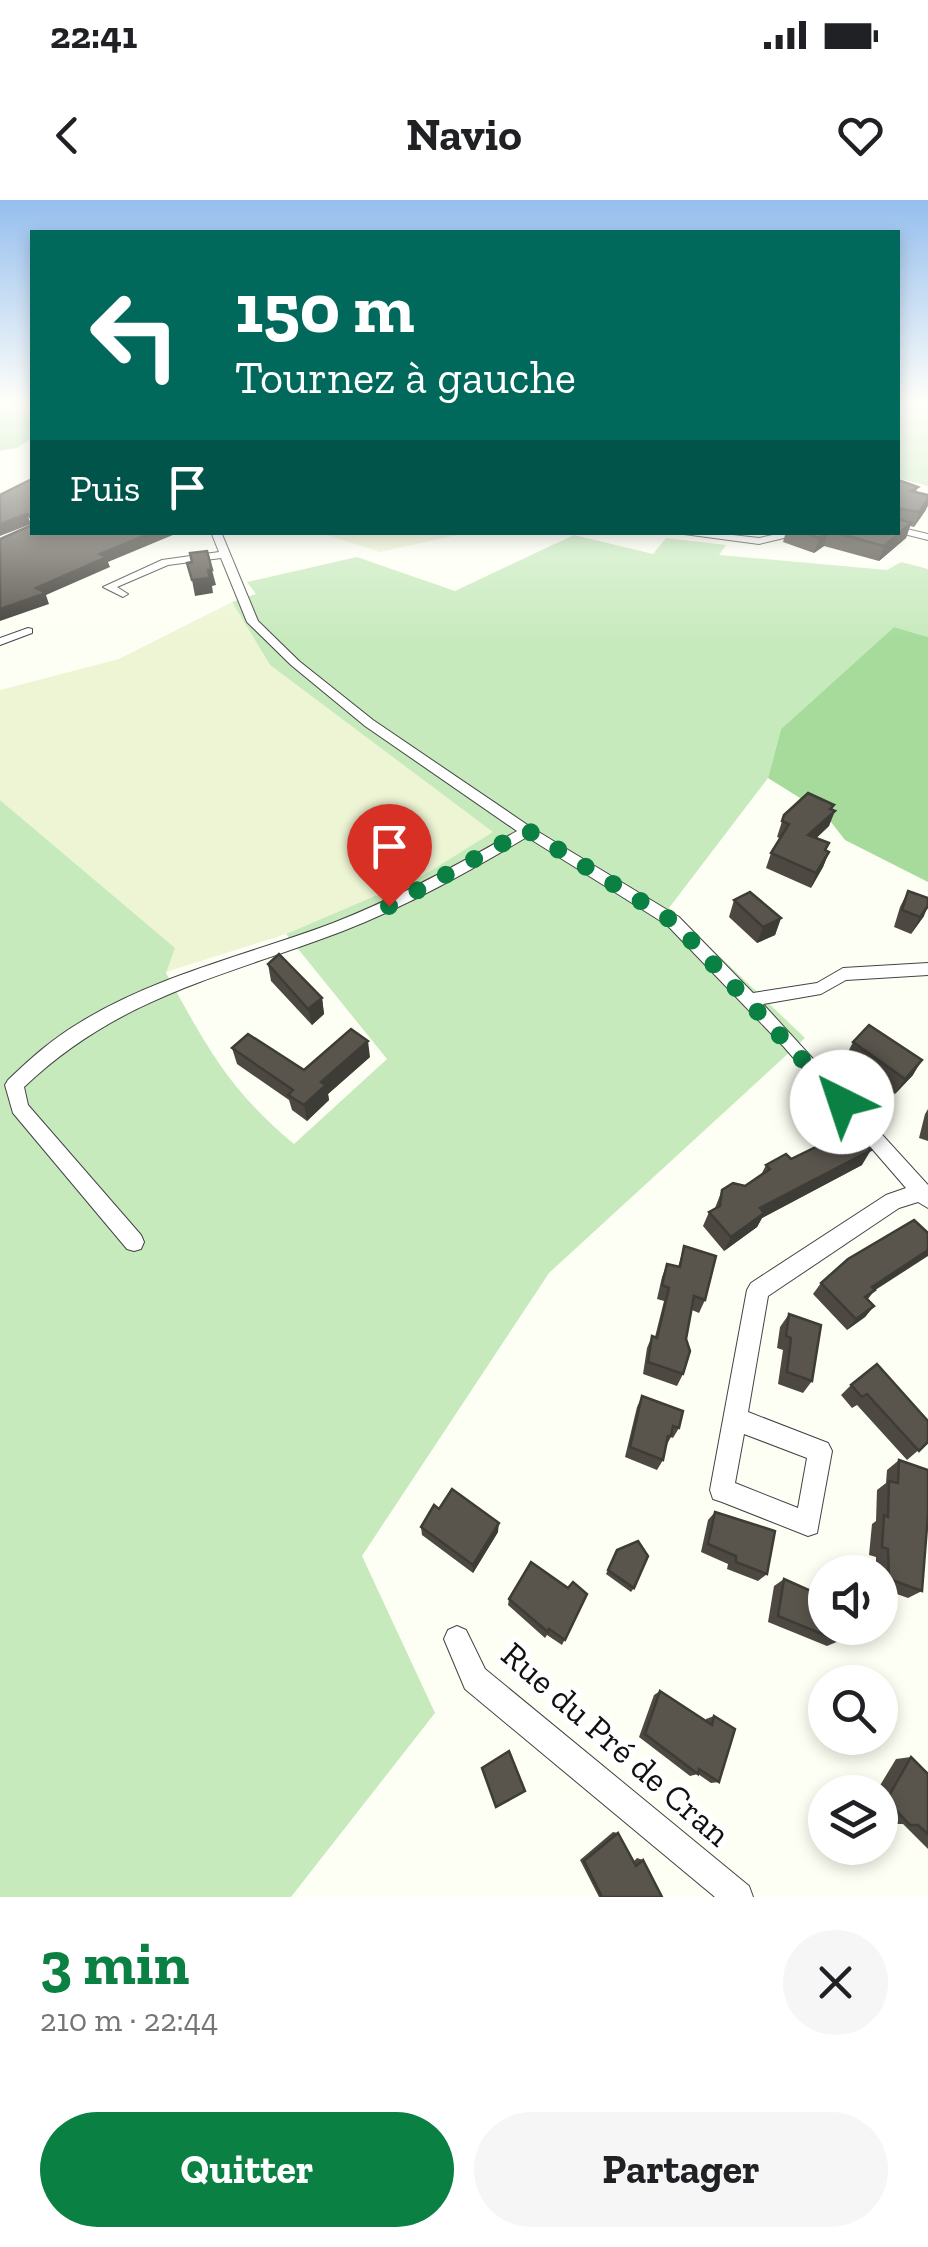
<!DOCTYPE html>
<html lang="fr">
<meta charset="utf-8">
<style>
:root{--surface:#fff;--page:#f6f6f6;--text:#202124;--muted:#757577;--accent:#0b8043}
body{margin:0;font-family:"Zilla Slab",serif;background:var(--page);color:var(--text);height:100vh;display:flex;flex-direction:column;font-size:38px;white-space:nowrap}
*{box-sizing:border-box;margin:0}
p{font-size:32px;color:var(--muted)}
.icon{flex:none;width:55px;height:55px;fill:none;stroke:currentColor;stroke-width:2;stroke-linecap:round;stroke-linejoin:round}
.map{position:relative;height:1697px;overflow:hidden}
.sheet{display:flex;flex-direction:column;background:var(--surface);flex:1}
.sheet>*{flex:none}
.hud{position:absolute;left:30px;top:30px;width:870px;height:305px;border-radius:0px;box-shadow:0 5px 15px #0003;background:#00695c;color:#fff;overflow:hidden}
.tools{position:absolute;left:808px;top:1355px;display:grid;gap:20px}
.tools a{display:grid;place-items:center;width:90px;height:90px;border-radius:50%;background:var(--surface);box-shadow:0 5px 15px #0003;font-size:50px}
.pin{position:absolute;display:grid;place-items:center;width:85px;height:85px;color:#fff;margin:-102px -42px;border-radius:50% 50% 50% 0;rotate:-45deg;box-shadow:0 0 10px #0007}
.pin .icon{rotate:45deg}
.me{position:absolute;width:110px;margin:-55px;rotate:319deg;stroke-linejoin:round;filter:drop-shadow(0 0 8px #0008)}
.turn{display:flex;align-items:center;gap:35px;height:210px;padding:0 40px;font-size:45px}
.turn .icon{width:130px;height:130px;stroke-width:2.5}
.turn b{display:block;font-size:70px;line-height:85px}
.then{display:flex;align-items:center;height:95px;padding:0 40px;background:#0003;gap:20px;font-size:38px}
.round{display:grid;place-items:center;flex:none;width:105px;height:105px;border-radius:52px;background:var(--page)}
.headline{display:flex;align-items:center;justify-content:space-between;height:170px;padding:0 40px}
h1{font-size:60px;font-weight:700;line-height:75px;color:var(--accent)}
.primary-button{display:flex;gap:20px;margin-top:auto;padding:20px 40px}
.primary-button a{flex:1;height:115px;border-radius:60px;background:var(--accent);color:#fff;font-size:40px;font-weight:700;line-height:115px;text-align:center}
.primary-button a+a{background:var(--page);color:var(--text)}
.status{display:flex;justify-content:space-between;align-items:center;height:70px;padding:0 50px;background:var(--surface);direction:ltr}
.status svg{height:28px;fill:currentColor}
header{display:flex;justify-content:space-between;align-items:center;height:130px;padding:0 40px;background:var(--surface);font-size:45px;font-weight:700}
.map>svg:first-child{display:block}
.farmland{fill:#eef5d4}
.green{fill:#c7eabd}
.forest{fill:#a6db9c}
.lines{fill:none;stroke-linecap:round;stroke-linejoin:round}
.street-casing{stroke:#444;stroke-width:2}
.street{fill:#fff;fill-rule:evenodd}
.wall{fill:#4d4942}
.shaded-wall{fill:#3e3c36}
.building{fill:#59554d;stroke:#3e3c36;stroke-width:2.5}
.route{stroke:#0b8043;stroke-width:18;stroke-dasharray:0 32.4}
.labels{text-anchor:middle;stroke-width:10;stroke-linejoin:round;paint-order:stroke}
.near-street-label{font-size:35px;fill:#111;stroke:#fff}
</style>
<div class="status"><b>22:41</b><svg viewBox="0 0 49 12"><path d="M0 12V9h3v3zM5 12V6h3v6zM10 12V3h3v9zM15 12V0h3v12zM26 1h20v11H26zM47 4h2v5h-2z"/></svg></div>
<header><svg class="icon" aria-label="back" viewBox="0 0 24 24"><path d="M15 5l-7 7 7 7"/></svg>Navio<svg class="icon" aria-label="heart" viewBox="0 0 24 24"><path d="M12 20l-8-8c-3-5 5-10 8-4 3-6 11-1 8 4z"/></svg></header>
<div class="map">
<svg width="928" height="1697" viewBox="0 0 928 1697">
<rect width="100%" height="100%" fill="#fefff4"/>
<g class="farmland">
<path d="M 321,333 L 466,333 L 380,352 Z"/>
<path d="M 232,402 L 270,465 L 494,632 L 424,675 L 286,734 L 166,772 L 174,748 L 0,600 L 0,490 L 119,459 Z"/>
</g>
<g class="green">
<path d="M 898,204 L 928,206 L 928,286 L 898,278 Z"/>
<path d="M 574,335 L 653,354 L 666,338 L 726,345 L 719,355 L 887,370 L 901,362 L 928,369 L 928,437 L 894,427 L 781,529 L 768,578 L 669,708 L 805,838 L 549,1073 L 362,1356 L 435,1513 L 291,1697 L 0,1697 L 0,600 L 175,748 L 166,773 C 207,847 228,889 294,944 L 387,859 L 286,734 L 424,675 L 493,632 L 270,465 L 232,402 L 256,394 L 247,382 L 357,357 L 455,391 Z"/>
</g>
<g class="forest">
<path d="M 0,204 L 32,204 L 32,238 L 17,248 L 0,251 Z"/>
<path d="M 894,427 L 928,437 L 928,682 L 845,640 L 824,613 L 768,578 L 781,529 Z"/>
</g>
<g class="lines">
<g class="street-casing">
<g id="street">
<path d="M 898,327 L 928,334 L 928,340 L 896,332 Z"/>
<path d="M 211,332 L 221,332 L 258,421 L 299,461 L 373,520 L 532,628 L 679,717 L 753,793 L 817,783 L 843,768 L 928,763 L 928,775 L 846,780 L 821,794 L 763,804 L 928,985 L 928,1008 L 918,1002 L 899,1008 L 768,1096 L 748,1212 L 828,1243 L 832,1251 L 817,1333 L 808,1336 L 722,1302 L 713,1299 L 710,1290 L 747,1090 L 751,1083 L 886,995 L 906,988 L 784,847 L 667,725 L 527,637 C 468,672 407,706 343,731 C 223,777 121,795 24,887 L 28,905 L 141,1035 L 144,1042 L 141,1049 L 134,1051 L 127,1049 L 13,913 L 5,885 L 8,880 C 30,859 52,839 79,823 C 157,775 248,755 333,723 C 397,698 458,665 517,631 L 365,526 L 291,465 L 247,422 L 221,358 L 168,365 L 117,387 L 128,394 L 123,397 L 103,387 L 162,360 L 219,352 ZM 744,1234 L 807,1258 L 798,1308 L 735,1283 Z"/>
<path d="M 669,332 L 706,332 L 759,338 L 787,332 L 809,332 L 759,344 Z"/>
<path d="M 28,428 L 32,429 L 32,433 L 0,445 L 0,438 Z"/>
<path d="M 457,1426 L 466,1430 L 485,1469 L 749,1686 L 753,1697 L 715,1697 L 465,1489 L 444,1439 L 448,1430 Z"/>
</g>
</g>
<use href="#street" class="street"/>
</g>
<g class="wall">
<path d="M 898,280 L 918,287 L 916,292 L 928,295 L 928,306 L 914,327 L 910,326 L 906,338 L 879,361 L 824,346 L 814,353 L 783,342 L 786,332 L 898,332 Z"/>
<path d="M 832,610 L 829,626 L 816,638 L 829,643 L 826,651 L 829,652 L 823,667 L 811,688 L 766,668 L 771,653 L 780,638 L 777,637 L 784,615 Z"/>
<path d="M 908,691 L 924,716 L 911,734 L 894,727 L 900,707 Z"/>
<path d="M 734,700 L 781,718 L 775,735 L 757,743 L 729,717 Z"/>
<path d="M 268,764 L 322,798 L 324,814 L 312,825 L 271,781 Z"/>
<path d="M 853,842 L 913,875 L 895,894 L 845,858 Z"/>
<path d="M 232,848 L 304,870 L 370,857 L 328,894 L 329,900 L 307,921 L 292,910 L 289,900 L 237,864 Z"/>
<path d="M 928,909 L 928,941 L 919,938 L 925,914 Z"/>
<path d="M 824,928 L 862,965 L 762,1018 L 757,1027 L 724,1051 L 703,1026 L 709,1012 L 715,1008 L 722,990 L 745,986 L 761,975 L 766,965 L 791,959 L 816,947 Z"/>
<path d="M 684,1046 L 705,1100 L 699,1113 L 692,1110 L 686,1139 L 683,1174 L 677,1186 L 643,1174 L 647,1148 L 652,1136 L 655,1137 L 664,1101 L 657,1099 L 662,1077 L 667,1064 L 678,1067 Z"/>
<path d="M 821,1083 L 875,1090 L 868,1099 L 874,1106 L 865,1117 L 847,1130 L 813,1094 Z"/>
<path d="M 789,1114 L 812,1181 L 803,1193 L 778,1184 L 783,1150 L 777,1148 L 780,1127 Z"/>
<path d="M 877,1164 L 928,1242 L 907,1260 L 857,1205 L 852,1208 L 841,1195 L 851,1185 Z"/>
<path d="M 642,1196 L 679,1228 L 673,1238 L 671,1237 L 666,1246 L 663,1260 L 657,1270 L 625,1257 L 637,1207 Z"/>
<path d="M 899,1260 L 928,1270 L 928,1318 L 922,1391 L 908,1398 L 880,1388 L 880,1372 L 876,1372 L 876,1357 L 869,1355 L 872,1324 L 876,1321 L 877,1290 L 886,1283 L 887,1270 Z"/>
<path d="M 439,1309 L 498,1332 L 473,1373 L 422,1335 L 421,1327 Z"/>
<path d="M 715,1312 L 767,1374 L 758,1381 L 727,1369 L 728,1364 L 701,1352 L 708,1320 Z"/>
<path d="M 617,1350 L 634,1388 L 631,1392 L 606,1374 Z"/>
<path d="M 784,1379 L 808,1390 L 814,1386 L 839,1441 L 827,1446 L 768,1422 L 774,1386 Z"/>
<path d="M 568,1388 L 587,1394 L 562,1445 L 547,1435 L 545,1438 L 508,1405 L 509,1399 Z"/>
<path d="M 660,1491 L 706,1521 L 706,1519 L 714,1516 L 719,1582 L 711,1583 L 698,1574 L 690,1576 L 639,1537 L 654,1495 Z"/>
<path d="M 911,1557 L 928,1574 L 928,1649 L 903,1624 L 895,1624 L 880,1608 L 880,1592 L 876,1592 L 896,1559 Z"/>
<path d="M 613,1632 L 618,1633 L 634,1661 L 637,1658 L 643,1660 L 662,1697 L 599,1697 L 580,1660 Z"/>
</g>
<g class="shaded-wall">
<path d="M 928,300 L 926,310 L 914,327 L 919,312 Z"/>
<path d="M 27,314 L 31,324 L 0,336 L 0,324 Z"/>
<path d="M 911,323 L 906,338 L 879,361 L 884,346 Z"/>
<path d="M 154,332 L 180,332 L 108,362 L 110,367 L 46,395 L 49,404 L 0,421 L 0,409 L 36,388 L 100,354 Z"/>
<path d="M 826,332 L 828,332 L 824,346 L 814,353 L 819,338 Z"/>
<path d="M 208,370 L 212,370 L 216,385 L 212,386 L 213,393 L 195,396 L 192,380 Z"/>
<path d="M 834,605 L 830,615 L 835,611 L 829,626 L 803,651 L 808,635 Z"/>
<path d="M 829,652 L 823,667 L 811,688 L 816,673 Z"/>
<path d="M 928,706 L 924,716 L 911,734 L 920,717 Z"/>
<path d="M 781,718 L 775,735 L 757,743 L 763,727 Z"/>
<path d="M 322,798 L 324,814 L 312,825 L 308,809 Z"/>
<path d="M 368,841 L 370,857 L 328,894 L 329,900 L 307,921 L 304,905 L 321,882 Z"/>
<path d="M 922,860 L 913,875 L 895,894 L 905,879 Z"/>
<path d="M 871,950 L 862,965 L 762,1018 L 757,1027 L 724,1051 L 731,1037 L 760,1008 Z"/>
<path d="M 928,1050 L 928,1056 L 863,1098 L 872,1087 Z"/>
<path d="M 874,1106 L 865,1117 L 847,1130 L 856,1119 Z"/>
<path d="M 499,1323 L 498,1332 L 473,1373 L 473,1365 Z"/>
</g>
<g class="building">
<path d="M 32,279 L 32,319 L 27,314 L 0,324 L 0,295 Z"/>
<path d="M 898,280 L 918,287 L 911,291 L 928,295 L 928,300 L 919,312 L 901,309 L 898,319 L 911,323 L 884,346 L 833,332 L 898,332 Z"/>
<path d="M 32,325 L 32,332 L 154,332 L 100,354 L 107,357 L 36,388 L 46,393 L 0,409 L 0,339 Z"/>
<path d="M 803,332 L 826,332 L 819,338 Z"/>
<path d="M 207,351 L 212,370 L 208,370 L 210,378 L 192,380 L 187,363 L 192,362 L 190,353 Z"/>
<path d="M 808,593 L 834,605 L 830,609 L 835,611 L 808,635 L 829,643 L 825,650 L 829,652 L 816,673 L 771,653 L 789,624 L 782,621 L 784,615 Z"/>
<path d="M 908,691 L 928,698 L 928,706 L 920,717 L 902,710 Z"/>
<path d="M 750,692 L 781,718 L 763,727 L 734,700 Z"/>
<path d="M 279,754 L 322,798 L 308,809 L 268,764 Z"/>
<path d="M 869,825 L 922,860 L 905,879 L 853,842 Z"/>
<path d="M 351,829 L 368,841 L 321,882 L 326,885 L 304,905 L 288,895 L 293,890 L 232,848 L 248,834 L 304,870 Z"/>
<path d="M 841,920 L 871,950 L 760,1008 L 764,1013 L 731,1037 L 709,1012 L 720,1006 L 722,990 L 733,983 L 745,986 L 770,969 L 766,965 L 786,954 L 791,959 L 824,943 L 824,928 Z"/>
<path d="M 914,1020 L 928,1033 L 928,1050 L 872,1087 L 875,1090 L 865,1097 L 874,1106 L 856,1119 L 821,1083 L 848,1059 Z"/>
<path d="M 684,1046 L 716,1056 L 705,1100 L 694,1096 L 686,1139 L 690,1151 L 683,1174 L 648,1162 L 652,1136 L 657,1138 L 669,1088 L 662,1085 L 667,1064 L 680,1067 Z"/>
<path d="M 789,1114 L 821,1125 L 812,1181 L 787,1172 L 791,1138 L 786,1136 Z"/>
<path d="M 877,1164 L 928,1221 L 928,1242 L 919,1251 L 867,1194 L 862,1197 L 851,1185 Z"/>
<path d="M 642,1196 L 683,1211 L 679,1228 L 673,1226 L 671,1236 L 668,1236 L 663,1260 L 630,1247 Z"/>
<path d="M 899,1260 L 928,1270 L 928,1314 L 922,1391 L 889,1379 L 888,1349 L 882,1347 L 884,1315 L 888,1317 L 889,1281 L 898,1283 Z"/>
<path d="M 452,1289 L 499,1323 L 473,1365 L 421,1327 L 434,1305 L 439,1309 Z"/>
<path d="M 715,1312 L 775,1331 L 767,1374 L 736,1362 L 736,1356 L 708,1344 Z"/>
<path d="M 638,1341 L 648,1356 L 634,1388 L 608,1370 L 617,1350 Z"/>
<path d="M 531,1362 L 568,1388 L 573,1382 L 587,1394 L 565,1440 L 549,1429 L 548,1432 L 509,1399 Z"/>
<path d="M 784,1379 L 813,1392 L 814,1386 L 825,1391 L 825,1428 L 840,1428 L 839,1441 L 778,1416 Z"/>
<path d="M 660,1491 L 712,1525 L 714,1516 L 735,1529 L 719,1582 L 699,1569 L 698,1574 L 645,1534 Z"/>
<path d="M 509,1551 L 525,1591 L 496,1607 L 482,1568 Z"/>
<path d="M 911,1557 L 928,1574 L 928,1634 L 918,1625 L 910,1625 L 892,1606 L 890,1594 Z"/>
<path d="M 618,1633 L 636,1666 L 643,1660 L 662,1697 L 602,1697 L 584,1661 Z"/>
</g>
<linearGradient id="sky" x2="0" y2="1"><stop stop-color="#95beee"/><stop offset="0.46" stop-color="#fffffa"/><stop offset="1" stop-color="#fffffa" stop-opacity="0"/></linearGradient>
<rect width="928" height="441" fill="url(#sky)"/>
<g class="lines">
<path class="route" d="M 389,706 L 527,630 L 674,722 L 842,902"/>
</g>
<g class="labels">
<g class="near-street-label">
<text transform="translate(616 1544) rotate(41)" y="12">Rue du Pré de Cran</text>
</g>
</g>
</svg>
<div class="tools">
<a><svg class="icon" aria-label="sound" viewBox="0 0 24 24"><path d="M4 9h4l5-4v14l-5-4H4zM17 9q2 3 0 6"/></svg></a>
<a><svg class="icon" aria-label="search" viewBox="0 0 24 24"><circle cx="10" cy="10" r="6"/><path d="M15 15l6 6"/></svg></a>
<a><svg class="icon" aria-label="layers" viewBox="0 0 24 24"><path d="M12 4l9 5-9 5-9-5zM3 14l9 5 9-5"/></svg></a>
</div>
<div class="pin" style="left:389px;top:706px;background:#d93025"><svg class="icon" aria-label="arrive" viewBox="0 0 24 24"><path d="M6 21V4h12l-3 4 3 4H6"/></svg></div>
<svg class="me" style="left:842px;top:902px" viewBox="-20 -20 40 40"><circle r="19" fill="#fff"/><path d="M0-13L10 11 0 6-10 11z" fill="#0b8043"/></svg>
<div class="hud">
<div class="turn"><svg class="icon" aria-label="left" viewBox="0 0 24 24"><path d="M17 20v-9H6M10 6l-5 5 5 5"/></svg><div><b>150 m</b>Tournez à gauche</div></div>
<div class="then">Puis<svg class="icon" aria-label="arrive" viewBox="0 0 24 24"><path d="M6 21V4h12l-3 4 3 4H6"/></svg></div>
</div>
</div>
<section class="sheet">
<div class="headline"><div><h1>3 min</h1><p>210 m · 22:44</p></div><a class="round"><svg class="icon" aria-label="close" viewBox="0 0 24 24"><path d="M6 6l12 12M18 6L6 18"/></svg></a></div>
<div class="primary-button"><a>Quitter</a><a>Partager</a></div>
</section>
